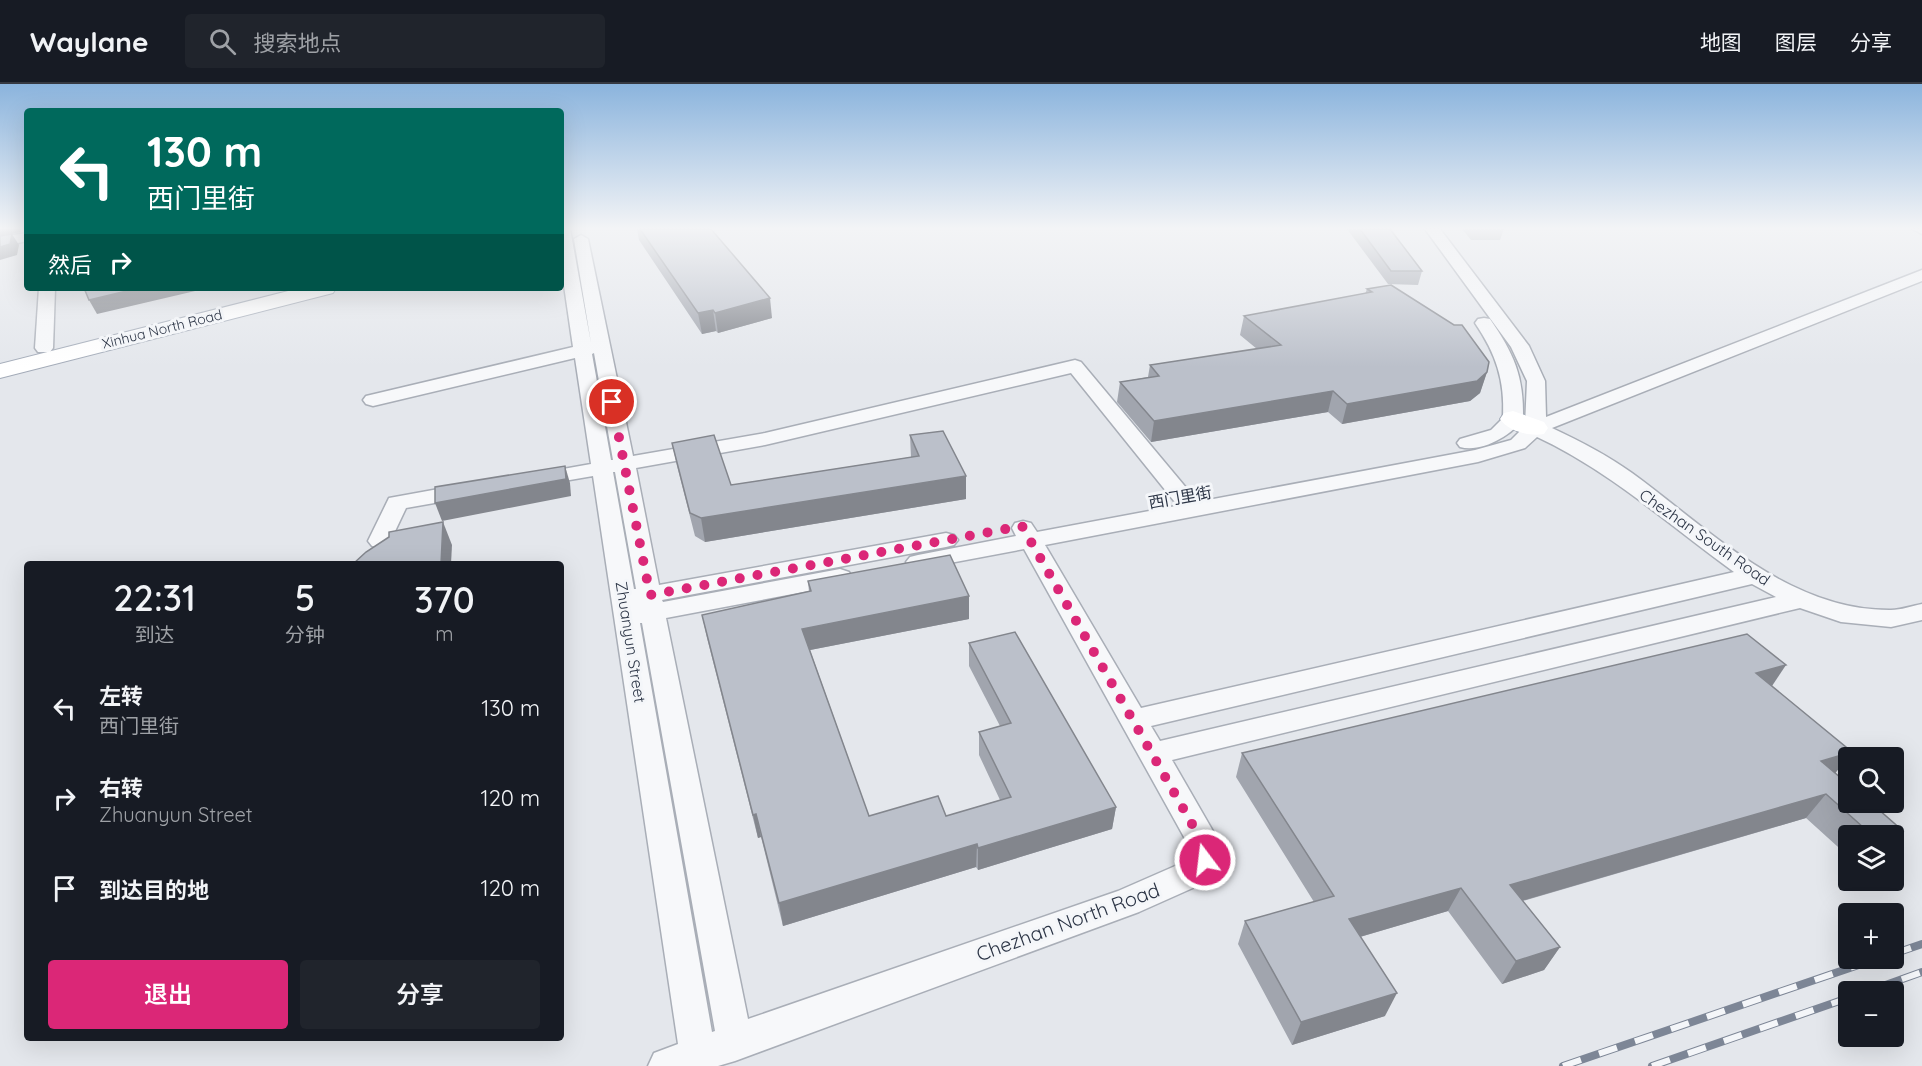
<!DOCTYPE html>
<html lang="zh">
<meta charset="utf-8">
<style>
:root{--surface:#171b24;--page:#20242c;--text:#f1f3f6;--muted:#9ea1a6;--line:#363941;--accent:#db2777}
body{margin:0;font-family:Quicksand,"Noto Sans SC",sans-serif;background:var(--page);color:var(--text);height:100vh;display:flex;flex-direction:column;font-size:22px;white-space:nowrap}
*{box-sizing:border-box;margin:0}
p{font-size:20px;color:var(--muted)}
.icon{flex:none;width:33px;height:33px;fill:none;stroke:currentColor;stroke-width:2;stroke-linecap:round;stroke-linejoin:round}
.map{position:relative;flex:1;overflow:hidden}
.drawer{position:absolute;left:24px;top:477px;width:540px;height:480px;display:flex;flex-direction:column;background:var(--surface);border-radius:6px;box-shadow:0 6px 24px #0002}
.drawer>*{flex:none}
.guide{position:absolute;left:24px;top:24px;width:540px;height:183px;border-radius:6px;box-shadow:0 6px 24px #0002;background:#00695c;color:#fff;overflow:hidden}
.buttons{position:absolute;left:1838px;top:663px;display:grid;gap:12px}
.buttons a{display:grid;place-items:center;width:66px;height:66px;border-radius:6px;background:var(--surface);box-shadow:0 6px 24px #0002;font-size:30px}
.pin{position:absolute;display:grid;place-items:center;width:51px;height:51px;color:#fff;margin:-26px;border:3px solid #fff;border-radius:50%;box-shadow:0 2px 6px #0007}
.me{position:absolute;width:66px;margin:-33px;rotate:345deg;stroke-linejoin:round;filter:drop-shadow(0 0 4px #0008)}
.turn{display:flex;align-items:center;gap:21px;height:126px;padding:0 24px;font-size:27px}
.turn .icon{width:78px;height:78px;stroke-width:2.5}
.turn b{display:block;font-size:42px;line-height:51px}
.then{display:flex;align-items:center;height:57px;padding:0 24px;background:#0003;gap:12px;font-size:22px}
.eta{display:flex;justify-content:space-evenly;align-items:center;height:102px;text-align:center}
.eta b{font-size:36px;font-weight:600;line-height:42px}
.action{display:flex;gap:12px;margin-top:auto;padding:12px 24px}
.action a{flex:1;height:69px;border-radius:6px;background:var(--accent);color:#fff;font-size:24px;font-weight:600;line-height:69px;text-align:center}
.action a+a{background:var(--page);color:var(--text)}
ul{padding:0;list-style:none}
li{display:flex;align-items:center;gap:18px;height:90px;padding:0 24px}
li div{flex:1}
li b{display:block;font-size:22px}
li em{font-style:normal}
header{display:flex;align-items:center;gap:36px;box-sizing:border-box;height:84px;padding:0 30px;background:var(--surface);border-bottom:2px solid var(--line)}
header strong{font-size:28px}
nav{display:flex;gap:33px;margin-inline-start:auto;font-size:21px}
.search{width:420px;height:54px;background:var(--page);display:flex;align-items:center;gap:15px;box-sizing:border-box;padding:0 21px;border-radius:6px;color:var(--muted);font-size:22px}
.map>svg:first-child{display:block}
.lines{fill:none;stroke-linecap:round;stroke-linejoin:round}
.minor-casing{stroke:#a9aeb7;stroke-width:3}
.major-casing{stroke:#a3abb8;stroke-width:2}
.minor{fill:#f7f8fa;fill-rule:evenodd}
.major{fill:#fff;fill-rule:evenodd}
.rail-casing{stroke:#7d8696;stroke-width:8}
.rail{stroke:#f4f6f9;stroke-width:6;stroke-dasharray:19;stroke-linecap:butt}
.wall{fill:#a1a5ae}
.shaded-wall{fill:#83868d}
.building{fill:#bbc0ca;stroke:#83868d;stroke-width:1.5}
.route{stroke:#db2777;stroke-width:10;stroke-dasharray:0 18}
.labels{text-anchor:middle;stroke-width:6;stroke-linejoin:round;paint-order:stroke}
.far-street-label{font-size:14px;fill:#2b3445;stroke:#f4f6f9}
.street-label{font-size:16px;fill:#2b3445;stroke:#f4f6f9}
.near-street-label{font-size:20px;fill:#2b3445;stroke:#f4f6f9}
</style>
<header>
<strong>Waylane</strong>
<div class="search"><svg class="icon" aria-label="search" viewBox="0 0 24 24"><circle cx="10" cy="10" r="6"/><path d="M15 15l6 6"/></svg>搜索地点</div>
<nav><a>地图</a><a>图层</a><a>分享</a></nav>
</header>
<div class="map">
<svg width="1922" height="982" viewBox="0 0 1922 982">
<rect width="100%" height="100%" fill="#e4e7ec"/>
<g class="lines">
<g class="minor-casing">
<g id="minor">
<path d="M 561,145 L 570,145 L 591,259 L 574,155 L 581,151 L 588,155 L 633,372 L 765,349 L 1075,276 L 1081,278 L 1193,412 L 1190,417 L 1182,419 L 1174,417 L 1071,289 L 765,361 L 636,384 L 659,501 L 946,449 L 954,451 L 958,456 L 954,461 L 946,463 L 662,516 L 663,518 L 840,485 L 849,488 L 852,493 L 849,498 L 840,501 L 666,534 L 748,935 L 1118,807 L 1182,779 L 1189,771 L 1189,762 L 1024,465 L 918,485 L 910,483 L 906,478 L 910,473 L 918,471 L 1016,452 L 1012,444 L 1015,439 L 1023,437 L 1031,439 L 1037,448 L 1475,366 L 1511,356 L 1525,342 L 1527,297 L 1511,263 L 1425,145 L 1440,145 L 1529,262 L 1545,297 L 1546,333 L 1922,186 L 1922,197 L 1552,344 C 1580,357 1607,371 1632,389 C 1709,445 1788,527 1891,526 C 1901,526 1912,522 1922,520 L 1922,536 L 1891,543 L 1841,538 L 1800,524 L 1172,676 L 1221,761 L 1221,776 L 1216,785 L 1204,799 L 1139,828 L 735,977 L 718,982 L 648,982 L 654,969 L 678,960 L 593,392 L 535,402 L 527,401 L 524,396 L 527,391 L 535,390 L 591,380 L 575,274 L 373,322 L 366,320 L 363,316 L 366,312 L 573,263 L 561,181 ZM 594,269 L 613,376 L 611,376 L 592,270 ZM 1537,353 C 1610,387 1669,441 1734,488 L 1141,624 L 1045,461 L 1478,378 L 1525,364 ZM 613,388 L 615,388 L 636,505 L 634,505 ZM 1752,500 L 1776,513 L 1160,657 L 1151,642 ZM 640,539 L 642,539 L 715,947 L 712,948 Z"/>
<path d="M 1913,145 L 1922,145 L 1922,150 Z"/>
<path d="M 27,149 L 27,157 L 0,163 L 0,153 Z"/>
<path d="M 39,204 L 55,204 L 53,264 L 50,268 L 38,268 L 35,264 Z"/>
<path d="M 1484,234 L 1490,235 C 1514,270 1524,292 1523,335 C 1511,352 1481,369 1460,363 L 1457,359 L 1460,355 L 1491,346 L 1503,334 C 1505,296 1496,270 1475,239 L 1478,235 Z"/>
<path d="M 466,400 L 474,402 L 477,407 L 474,412 L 406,424 L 388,462 L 380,464 L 372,462 L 368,457 L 389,414 Z"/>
</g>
</g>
<g class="major-casing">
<g id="major">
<path d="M 300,204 L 336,204 L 333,209 L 0,294 L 0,280 Z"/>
<path d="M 1513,327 L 1544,338 L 1548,344 L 1544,350 C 1530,353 1508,347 1500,335 L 1504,329 Z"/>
</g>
</g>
<use href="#minor" class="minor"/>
<use href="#major" class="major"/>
<g class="rail-casing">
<g id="rail">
<path d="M 1893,870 L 1922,860"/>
<path d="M 1866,908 L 1922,888"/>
<path d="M 1563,982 L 1879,874"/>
<path d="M 1652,982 L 1848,914"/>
</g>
</g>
<use href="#rail" class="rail"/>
</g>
<g class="wall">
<path d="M 637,145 L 711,145 L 772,234 L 718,249 L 716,247 L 702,250 L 639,156 Z"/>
<path d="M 1347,145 L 1390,145 L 1422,187 L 1418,201 L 1388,200 Z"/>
<path d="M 1462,145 L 1504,145 L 1500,156 L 1471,156 Z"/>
<path d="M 1367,205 L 1487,288 L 1480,309 L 1470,317 L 1342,340 L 1328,328 L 1151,358 L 1117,318 L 1120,298 L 1148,293 L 1150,281 L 1257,265 L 1240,251 L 1244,232 L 1365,210 Z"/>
<path d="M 910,351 L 966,392 L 966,415 L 705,458 L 695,452 L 677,382 L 672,359 L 731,401 L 911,373 Z"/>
<path d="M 808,497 L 969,512 L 969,535 L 810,566 L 869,732 L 946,732 L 1000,716 L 979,671 L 979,648 L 1000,642 L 969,582 L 969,559 L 1116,723 L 1112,745 L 978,786 L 976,783 L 783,842 L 761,753 L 758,754 L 707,554 L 702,531 L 809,508 Z"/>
<path d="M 1772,602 L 1852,668 L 1835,689 L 1903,747 L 1893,758 L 1893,752 L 1848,752 L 1848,772 L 1806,734 L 1523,817 L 1560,863 L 1544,886 L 1502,900 L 1448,827 L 1360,853 L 1385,932 L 1292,961 L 1238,860 L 1245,837 L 1314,818 L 1236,693 L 1242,669 Z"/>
</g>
<g class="shaded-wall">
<path d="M 0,145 L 21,145 L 21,148 L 0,152 Z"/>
<path d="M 12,150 L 19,161 L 17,171 L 0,176 L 0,163 Z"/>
<path d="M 139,204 L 208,204 L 97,230 L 89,216 Z"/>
<path d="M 770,214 L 772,234 L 718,249 L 715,229 Z"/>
<path d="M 713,226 L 716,247 L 702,250 L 698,229 Z"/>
<path d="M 1487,288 L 1480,309 L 1470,317 L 1342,340 L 1347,320 Z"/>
<path d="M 1333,307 L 1328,328 L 1151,358 L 1154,337 Z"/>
<path d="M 565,382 L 570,399 L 571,412 L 442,437 L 435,419 Z"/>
<path d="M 966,392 L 966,415 L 705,458 L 701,434 Z"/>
<path d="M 443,438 L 452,461 L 451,480 L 441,480 Z"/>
<path d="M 969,512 L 969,535 L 805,567 L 802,545 Z"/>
<path d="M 1786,581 L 1770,605 L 1756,589 Z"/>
<path d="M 1852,668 L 1833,692 L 1821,677 Z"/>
<path d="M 1826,710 L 1806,734 L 1497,824 L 1510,801 Z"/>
<path d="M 1116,723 L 1112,745 L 978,786 L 978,764 Z"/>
<path d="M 756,730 L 761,753 L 758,754 L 753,731 Z"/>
<path d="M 1903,747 L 1893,758 L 1893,752 L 1888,752 Z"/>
<path d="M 977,760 L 976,783 L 783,842 L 779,819 Z"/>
<path d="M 1461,804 L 1448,827 L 1339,859 L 1349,835 Z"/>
<path d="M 1560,863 L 1544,886 L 1502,900 L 1516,877 Z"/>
<path d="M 1397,909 L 1385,932 L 1292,961 L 1301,938 Z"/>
</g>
<g class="building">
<path d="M 640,145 L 711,145 L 770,214 L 715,229 L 713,226 L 698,229 Z"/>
<path d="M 1360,145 L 1390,145 L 1422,187 L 1391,187 Z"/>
<path d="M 12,150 L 10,160 L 0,163 L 0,152 Z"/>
<path d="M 1391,201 L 1454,241 L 1462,241 L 1489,278 L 1487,288 L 1477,297 L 1347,320 L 1333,307 L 1154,337 L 1120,298 L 1159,292 L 1150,281 L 1281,261 L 1244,232 L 1372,208 L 1367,205 Z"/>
<path d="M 84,204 L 139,204 L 89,216 Z"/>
<path d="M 943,347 L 966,392 L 701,434 L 690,429 L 672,359 L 714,351 L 731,401 L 919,372 L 910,351 Z"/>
<path d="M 565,382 L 566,395 L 435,419 L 435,403 Z"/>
<path d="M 443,438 L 441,480 L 353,480 L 366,468 L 389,453 L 389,448 Z"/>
<path d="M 950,471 L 969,512 L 802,545 L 869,732 L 938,712 L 946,732 L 1011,713 L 979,648 L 1011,639 L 969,559 L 1015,548 L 1116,723 L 978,764 L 977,760 L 779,819 L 756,730 L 753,731 L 702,531 L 811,507 L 808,497 Z"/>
<path d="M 1747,550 L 1786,581 L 1756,589 L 1852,668 L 1821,677 L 1848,700 L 1848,718 L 1870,718 L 1903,747 L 1888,752 L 1873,752 L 1826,710 L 1510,801 L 1560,863 L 1516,877 L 1461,804 L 1349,835 L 1397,909 L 1301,938 L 1245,837 L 1334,812 L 1242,669 Z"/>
</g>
<linearGradient id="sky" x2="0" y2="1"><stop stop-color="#8bb4dd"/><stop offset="0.51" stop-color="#f3f4f6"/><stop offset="1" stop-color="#f3f4f6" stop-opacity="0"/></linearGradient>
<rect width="1922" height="283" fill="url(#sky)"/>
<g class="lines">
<path class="route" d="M 612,318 L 650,511 L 1022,442 L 1204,761 L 1205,776"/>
</g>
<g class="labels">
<g class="far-street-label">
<text transform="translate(162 245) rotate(-14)" y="5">Xinhua North Road</text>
</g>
<g class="street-label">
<text transform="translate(1180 413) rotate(-10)" y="6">西门里街</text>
<text transform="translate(1705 453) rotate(35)" y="6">Chezhan South Road</text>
<text transform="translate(631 558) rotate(81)" y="6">Zhuanyun Street</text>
</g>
<g class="near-street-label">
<text transform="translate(1068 838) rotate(-20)" y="7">Chezhan North Road</text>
</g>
</g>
</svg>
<div class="buttons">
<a><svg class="icon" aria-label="search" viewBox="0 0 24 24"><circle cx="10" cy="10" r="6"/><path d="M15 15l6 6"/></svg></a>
<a><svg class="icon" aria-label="layers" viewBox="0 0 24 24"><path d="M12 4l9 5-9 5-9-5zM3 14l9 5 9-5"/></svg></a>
<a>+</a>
<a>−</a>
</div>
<div class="pin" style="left:612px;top:318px;background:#d93025"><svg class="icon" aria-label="arrive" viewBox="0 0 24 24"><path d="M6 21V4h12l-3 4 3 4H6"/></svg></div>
<svg class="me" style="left:1205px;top:776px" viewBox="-20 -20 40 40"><circle r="17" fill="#db2777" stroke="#fff" stroke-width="3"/><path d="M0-11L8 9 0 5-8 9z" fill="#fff"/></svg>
<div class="guide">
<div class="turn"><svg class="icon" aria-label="left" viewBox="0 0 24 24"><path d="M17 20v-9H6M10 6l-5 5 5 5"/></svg><div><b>130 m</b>西门里街</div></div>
<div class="then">然后<svg class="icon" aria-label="right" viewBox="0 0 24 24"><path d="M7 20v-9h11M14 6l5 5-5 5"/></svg></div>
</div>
<section class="drawer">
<div class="eta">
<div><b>22:31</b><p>到达</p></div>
<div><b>5</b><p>分钟</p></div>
<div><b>370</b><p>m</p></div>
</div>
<ul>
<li><svg class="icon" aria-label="left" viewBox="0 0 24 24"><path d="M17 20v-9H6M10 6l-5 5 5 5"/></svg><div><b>左转</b><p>西门里街</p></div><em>130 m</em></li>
<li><svg class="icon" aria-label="right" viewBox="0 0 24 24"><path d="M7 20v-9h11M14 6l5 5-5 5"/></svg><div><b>右转</b><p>Zhuanyun Street</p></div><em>120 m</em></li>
<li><svg class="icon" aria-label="arrive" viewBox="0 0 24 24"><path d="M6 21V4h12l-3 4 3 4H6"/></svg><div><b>到达目的地</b></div><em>120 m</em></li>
</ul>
<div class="action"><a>退出</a><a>分享</a></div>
</section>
</div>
